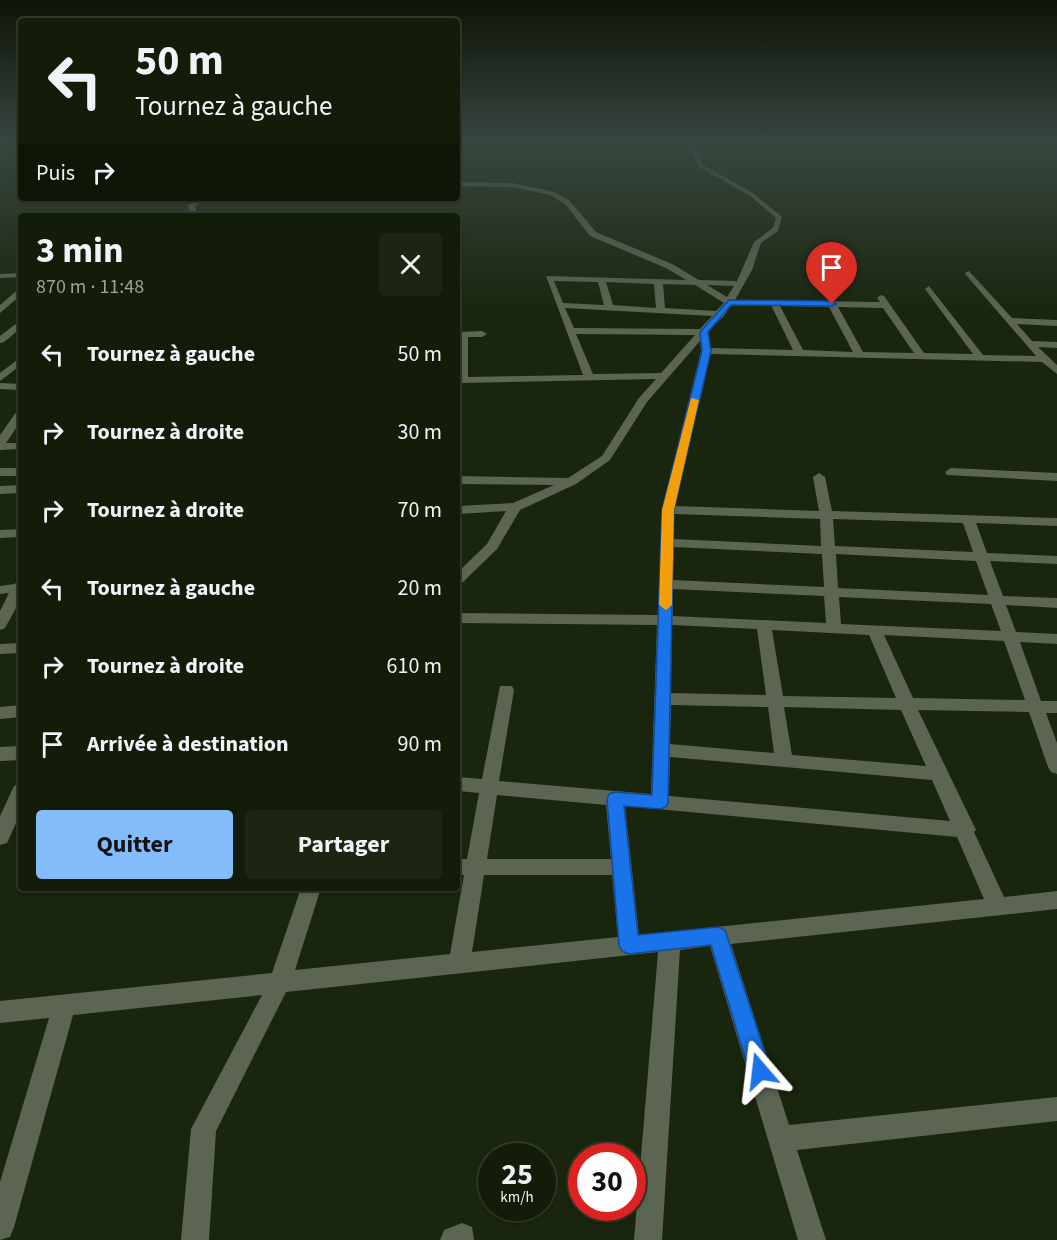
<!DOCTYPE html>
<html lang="fr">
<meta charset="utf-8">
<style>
:root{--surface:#131c09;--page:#1c2512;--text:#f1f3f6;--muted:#9da19c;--line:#323a2a;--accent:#82bcfa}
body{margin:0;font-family:"Source Sans 3",sans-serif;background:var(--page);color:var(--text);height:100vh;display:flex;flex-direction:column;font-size:22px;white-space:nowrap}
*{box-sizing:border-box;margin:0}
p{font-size:20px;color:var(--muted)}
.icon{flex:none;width:33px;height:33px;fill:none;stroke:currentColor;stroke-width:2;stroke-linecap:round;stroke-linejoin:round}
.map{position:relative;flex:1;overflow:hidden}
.side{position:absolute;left:18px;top:213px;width:442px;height:678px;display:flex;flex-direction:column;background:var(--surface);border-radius:6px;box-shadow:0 2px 4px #0004,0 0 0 2px var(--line)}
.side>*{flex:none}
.top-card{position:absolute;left:18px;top:18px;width:442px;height:183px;border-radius:6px;box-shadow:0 2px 4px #0004,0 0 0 2px var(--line);background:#131c09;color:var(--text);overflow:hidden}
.speed{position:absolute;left:478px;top:1143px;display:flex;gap:12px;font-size:30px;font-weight:700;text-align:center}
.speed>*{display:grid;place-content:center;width:78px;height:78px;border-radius:50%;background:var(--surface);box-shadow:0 2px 4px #0004,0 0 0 2px var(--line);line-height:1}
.speed small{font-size:15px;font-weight:400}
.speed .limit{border:9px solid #d22;background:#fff;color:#111}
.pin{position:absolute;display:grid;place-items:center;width:51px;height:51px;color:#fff;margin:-62px -26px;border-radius:50% 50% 50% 0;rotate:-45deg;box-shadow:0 0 6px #0007}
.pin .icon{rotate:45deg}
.me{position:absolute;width:66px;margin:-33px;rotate:343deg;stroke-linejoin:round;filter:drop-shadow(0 0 4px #0008)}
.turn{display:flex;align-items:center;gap:21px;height:126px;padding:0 18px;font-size:27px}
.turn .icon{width:78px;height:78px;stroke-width:2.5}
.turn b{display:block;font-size:42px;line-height:51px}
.then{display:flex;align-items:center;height:57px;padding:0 18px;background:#0003;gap:12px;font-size:22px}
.round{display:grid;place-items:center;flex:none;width:63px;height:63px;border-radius:6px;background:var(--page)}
.headline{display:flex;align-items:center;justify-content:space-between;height:102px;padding:0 18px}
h1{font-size:36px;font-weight:700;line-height:45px}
.cta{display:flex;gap:12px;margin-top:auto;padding:12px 18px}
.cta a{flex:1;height:69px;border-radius:6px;background:var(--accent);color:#111;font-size:24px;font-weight:700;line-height:69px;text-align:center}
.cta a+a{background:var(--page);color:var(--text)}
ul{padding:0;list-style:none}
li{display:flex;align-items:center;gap:18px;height:78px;padding:0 18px}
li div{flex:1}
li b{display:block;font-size:22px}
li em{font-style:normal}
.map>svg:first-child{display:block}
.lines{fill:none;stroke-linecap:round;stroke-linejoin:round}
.minor{fill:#5b6552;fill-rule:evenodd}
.route{fill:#1a73e8;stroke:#114b97;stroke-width:1.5}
.slow{fill:#f59e0b}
</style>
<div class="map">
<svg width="1057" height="1240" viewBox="0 0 1057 1240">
<rect width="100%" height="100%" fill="#19250c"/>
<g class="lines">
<g class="minor">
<path d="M 684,141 L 692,142 L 703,165 L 753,193 L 782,217 L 778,231 L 761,243 L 752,270 L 735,300 L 880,302 L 877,298 L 881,295 L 884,296 L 924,353 L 973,354 L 925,289 L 929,286 L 983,355 L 1036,356 L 966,275 L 965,273 L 969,271 L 1012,318 L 1057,320 L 1057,326 L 1017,324 L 1032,341 L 1057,342 L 1057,348 L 1038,347 L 1057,365 L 1057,374 L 1042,362 L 710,354 L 675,506 L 819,511 L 813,477 L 819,473 L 825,477 L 832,511 L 1057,518 L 1057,526 L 976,523 L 987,553 L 1057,556 L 1057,564 L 990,561 L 1003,596 L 1057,598 L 1057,608 L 1006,605 L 1016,632 L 1057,634 L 1057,644 L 1020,642 L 1041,701 L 1057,701 L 1057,713 L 1046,713 L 1057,743 L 1057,774 L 1051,772 L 1048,767 L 1029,712 L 918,710 L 976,830 L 974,832 L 1004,897 L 1057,891 L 1057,909 L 731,944 L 789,1125 L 1057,1097 L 1057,1121 L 797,1150 L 826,1240 L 798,1240 L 710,946 L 680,950 L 662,1240 L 634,1240 L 658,952 L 286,992 L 216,1131 L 209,1240 L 181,1240 L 191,1129 L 262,995 L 73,1015 L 14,1227 L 10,1237 L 0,1240 L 0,1182 L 49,1018 L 0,1023 L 0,1001 L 272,973 L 301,888 L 321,888 L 295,970 L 450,954 L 464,875 L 458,875 L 458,859 L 467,859 L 479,793 L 458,791 L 458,777 L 482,779 L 500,686 L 512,686 L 514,690 L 499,781 L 651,794 L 657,625 L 458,623 L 458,613 L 658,615 L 662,510 L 701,351 L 700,341 L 647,402 L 610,460 L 576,484 L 520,510 L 497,549 L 463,582 L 458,583 L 458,572 L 487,544 L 506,511 L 458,514 L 458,506 L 513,503 L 554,485 L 458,484 L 458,476 L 568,478 L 602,456 L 639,398 L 656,379 L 458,383 L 458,332 L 482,331 L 487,334 L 482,337 L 468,337 L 468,377 L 583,375 L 546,276 L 686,280 L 666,268 L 590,236 L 565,204 L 550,195 L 512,187 L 458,186 L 458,182 L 512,183 L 555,192 L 570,201 L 596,232 L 672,264 L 699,280 L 737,281 L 754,242 L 773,228 L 776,218 L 749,195 L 699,167 L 688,144 ZM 554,281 L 598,282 L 604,305 L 563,303 ZM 606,282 L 654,284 L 656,308 L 613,305 ZM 663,284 L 695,285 L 724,303 L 716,311 L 665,308 ZM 707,285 L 734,286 L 727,297 ZM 731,305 L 771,305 L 793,350 L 711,348 L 708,331 L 724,316 ZM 780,306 L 829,307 L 853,352 L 803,350 ZM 838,307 L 883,308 L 914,353 L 863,352 ZM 565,308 L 712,316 L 700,329 L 574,328 ZM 576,334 L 695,335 L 661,373 L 593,374 ZM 674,514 L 820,519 L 821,546 L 674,539 ZM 833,519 L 963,523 L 973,552 L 835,546 ZM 674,547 L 822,554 L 824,587 L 673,580 ZM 836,554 L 976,561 L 988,595 L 838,588 ZM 673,589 L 824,596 L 826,623 L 673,616 ZM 839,597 L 991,604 L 1001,631 L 841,624 ZM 672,625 L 757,629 L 766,695 L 671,693 ZM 772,630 L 869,635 L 896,698 L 783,696 ZM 884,635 L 1004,641 L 1025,700 L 913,698 ZM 671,705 L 768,707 L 774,753 L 670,744 ZM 784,707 L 901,710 L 926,766 L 792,755 ZM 670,757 L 932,780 L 950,821 L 669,796 ZM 497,795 L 606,805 L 611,859 L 487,859 ZM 625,806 L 957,837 L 984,899 L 639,935 ZM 484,875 L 612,875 L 618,937 L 472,952 Z"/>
<path d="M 198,198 L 205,198 L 195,207 L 198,216 L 192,216 L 188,206 Z"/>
<path d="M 21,273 L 21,277 L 0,278 L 0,274 Z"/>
<path d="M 21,287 L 21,295 L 0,313 L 0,305 Z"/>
<path d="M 21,320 L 21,328 L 4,342 L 0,343 L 0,336 Z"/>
<path d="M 21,357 L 21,365 L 0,381 L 0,373 Z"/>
<path d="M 0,383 L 21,384 L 21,390 L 0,389 Z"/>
<path d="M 21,410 L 21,421 L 6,443 L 21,443 L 21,449 L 0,450 L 0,435 L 17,411 Z"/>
<rect x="0" y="468" width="21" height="8"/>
<path d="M 951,468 L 1057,473 L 1057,481 L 947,475 L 945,472 Z"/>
<path d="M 21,485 L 21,493 L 0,494 L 0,486 Z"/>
<path d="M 21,529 L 21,537 L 0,538 L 0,530 Z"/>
<path d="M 21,581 L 21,599 L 5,628 L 0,630 L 0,611 L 9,593 L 0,594 L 0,586 L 14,584 Z"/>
<path d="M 21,643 L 21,653 L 0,654 L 0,644 Z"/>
<path d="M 21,705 L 21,717 L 0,719 L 0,707 Z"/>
<path d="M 21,746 L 21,760 L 0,761 L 0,747 Z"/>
<path d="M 21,784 L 21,812 L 7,843 L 0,845 L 0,816 L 14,786 Z"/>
<path d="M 462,1223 L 472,1227 L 474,1240 L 440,1240 L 444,1230 Z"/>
</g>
</g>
<linearGradient id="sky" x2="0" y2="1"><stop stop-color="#0e1407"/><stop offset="0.45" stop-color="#384640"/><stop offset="1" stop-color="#384640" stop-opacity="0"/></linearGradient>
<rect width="1057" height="315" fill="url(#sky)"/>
<path class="route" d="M 729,300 L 832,301 L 836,304 L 832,306 L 731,305 L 708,332 L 711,351 L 674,510 L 668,803 L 666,807 L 660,809 L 624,806 L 638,935 L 718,927 L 725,930 L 771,1071 L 768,1079 L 760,1082 L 752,1079 L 749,1071 L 711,945 L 629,954 L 622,951 L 619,945 L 607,799 L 609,794 L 615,792 L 652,795 L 662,510 L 702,351 L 700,332 Z"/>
<path class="slow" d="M 691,398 L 699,400 L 674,510 L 672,605 L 666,610 L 659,605 L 662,510 Z"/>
</svg>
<div class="speed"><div>25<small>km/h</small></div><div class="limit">30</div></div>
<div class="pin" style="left:832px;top:304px;background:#d93025"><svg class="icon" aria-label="arrive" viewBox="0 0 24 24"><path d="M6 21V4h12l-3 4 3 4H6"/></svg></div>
<svg class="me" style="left:760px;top:1071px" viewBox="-20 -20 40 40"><path d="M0-17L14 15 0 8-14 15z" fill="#1a73e8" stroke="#fff" stroke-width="4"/></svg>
<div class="top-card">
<div class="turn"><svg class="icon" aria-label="left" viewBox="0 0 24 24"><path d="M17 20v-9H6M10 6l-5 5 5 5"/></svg><div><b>50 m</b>Tournez à gauche</div></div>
<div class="then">Puis<svg class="icon" aria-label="right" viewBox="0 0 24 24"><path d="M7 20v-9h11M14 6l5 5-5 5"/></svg></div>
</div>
<section class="side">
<div class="headline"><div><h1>3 min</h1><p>870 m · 11:48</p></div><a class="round"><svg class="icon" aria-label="close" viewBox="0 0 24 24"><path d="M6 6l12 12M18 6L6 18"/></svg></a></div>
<ul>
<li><svg class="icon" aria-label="left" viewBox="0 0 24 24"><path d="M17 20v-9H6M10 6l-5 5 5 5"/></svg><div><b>Tournez à gauche</b></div><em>50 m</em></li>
<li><svg class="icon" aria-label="right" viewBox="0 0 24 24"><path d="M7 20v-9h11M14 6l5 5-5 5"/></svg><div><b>Tournez à droite</b></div><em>30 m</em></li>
<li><svg class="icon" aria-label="right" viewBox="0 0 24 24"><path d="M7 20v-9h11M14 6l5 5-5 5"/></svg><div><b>Tournez à droite</b></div><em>70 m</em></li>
<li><svg class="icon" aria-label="left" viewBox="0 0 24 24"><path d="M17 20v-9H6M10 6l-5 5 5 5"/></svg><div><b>Tournez à gauche</b></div><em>20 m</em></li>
<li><svg class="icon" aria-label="right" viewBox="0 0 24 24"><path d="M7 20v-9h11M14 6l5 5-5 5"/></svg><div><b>Tournez à droite</b></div><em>610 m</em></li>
<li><svg class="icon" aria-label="arrive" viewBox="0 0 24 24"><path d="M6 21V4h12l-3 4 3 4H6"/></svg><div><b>Arrivée à destination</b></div><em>90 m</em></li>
</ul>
<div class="cta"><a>Quitter</a><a>Partager</a></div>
</section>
</div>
